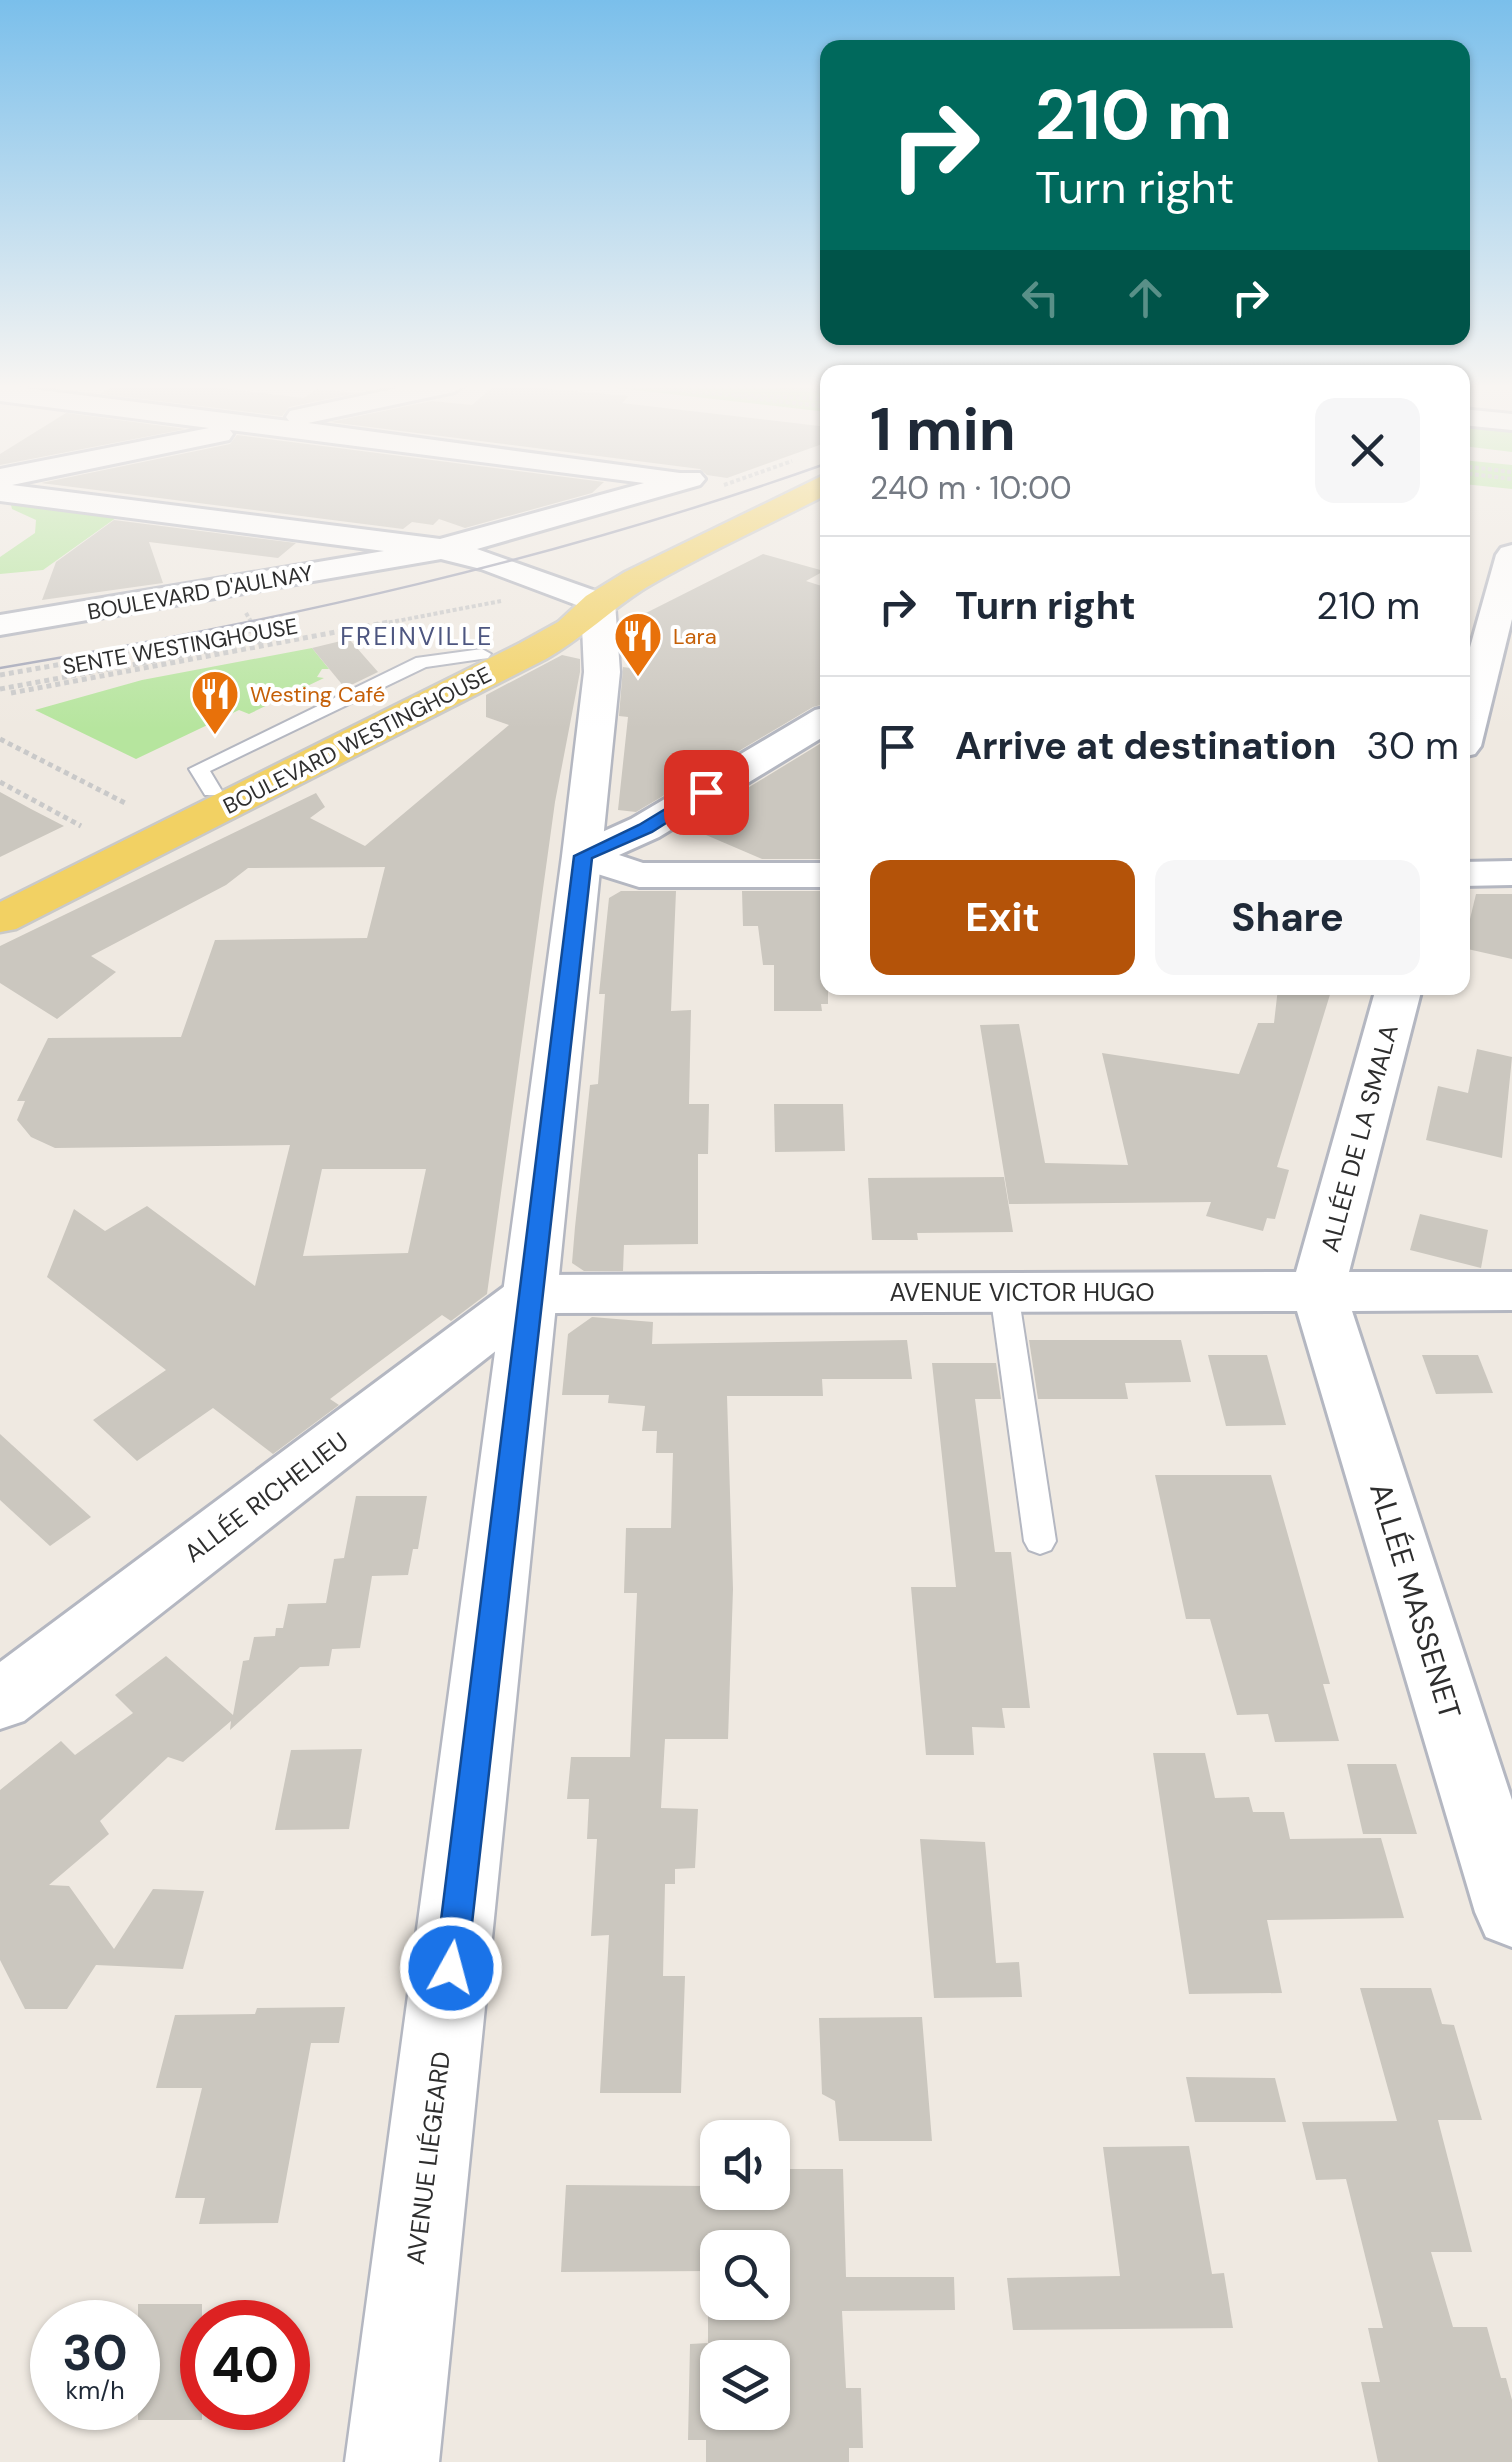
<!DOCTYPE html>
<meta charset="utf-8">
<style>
:root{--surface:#fff;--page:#f6f6f7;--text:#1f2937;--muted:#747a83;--line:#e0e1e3;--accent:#b45309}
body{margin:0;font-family:"DM Sans",sans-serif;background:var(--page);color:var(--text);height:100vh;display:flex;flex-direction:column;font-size:38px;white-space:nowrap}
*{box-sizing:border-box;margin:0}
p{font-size:32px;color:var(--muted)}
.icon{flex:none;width:55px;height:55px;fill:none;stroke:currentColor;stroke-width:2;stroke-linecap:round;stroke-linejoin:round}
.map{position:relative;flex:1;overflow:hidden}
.details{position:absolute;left:820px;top:365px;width:650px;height:630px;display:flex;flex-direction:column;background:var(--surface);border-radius:20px;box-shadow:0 2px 8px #0004}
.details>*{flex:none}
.banner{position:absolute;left:820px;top:40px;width:650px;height:305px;border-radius:20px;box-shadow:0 2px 8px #0004;background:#00695c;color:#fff;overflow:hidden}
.fabs{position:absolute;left:700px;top:2120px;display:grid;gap:20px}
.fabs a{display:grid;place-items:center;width:90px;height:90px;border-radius:20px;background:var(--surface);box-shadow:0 2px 8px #0004;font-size:50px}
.speed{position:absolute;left:30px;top:2300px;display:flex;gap:20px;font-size:50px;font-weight:700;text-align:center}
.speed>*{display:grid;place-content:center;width:130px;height:130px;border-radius:50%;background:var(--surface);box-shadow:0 2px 8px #0004;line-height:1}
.speed small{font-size:25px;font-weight:400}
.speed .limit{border:15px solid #d22;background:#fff;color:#111}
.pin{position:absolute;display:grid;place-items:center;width:85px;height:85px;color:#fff;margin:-42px;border-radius:20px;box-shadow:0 5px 15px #0006}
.me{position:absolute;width:110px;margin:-55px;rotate:7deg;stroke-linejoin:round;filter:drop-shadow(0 0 8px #0008)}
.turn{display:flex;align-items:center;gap:35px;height:210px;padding:0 50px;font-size:45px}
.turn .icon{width:130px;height:130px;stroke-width:2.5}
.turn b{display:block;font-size:70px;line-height:85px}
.lanes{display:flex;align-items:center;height:95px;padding:0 50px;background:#0003;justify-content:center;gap:50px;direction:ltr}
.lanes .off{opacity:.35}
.round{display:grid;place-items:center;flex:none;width:105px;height:105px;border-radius:20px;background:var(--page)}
.head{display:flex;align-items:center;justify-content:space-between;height:170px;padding:0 50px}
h1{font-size:60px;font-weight:700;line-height:75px}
.cta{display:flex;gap:20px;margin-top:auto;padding:20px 50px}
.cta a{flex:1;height:115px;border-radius:20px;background:var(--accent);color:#fff;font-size:40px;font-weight:700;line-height:115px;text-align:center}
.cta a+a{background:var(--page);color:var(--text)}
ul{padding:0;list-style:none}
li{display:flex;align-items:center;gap:30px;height:140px;padding:0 50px;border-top:2px solid var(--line)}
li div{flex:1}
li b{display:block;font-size:38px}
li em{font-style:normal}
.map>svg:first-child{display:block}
.green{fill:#b6e59e}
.building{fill:#cbc7bf;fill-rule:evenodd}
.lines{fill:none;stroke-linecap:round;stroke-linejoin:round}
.service-casing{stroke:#b4b7c1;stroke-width:4}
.minor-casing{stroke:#b4b7c1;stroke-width:6}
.tertiary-casing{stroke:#b4b7c1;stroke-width:5}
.primary-casing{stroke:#c9c9c9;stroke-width:5}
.path-far1{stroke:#c9c9c9;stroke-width:4;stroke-dasharray:4 2.5;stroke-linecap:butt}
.path{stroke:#c9c9c9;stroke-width:5;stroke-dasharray:5 4;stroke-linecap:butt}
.service{fill:#fff;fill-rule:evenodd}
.minor{fill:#fff;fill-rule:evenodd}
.tertiary{fill:#fff;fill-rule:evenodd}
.primary{fill:#f2d163;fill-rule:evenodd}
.tram{stroke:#a3a6b8;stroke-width:2.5}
.route{fill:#1a73e8;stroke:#114b97;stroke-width:2.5}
.labels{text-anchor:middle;stroke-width:8;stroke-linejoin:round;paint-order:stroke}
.far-street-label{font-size:22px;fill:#2e2e2e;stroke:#fff}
.far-food-label{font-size:22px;fill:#c56008;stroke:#fff;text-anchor:start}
.far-quarter-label{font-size:25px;letter-spacing:2.5px;fill:#4d5680;stroke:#fff}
.street-label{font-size:25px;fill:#2e2e2e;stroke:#fff}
.near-street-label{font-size:30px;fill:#2e2e2e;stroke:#fff}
</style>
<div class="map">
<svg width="1512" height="2462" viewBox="0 0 1512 2462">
<rect width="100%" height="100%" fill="#efe9e1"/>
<g class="green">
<path d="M 582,384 L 773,384 L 827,390 L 827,412 Z"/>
<path d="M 1462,422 L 1512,427 L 1512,452 L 1463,446 Z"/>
<path d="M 1462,460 L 1512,465 L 1512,489 L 1463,484 Z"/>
<path d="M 10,501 L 120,515 L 43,570 L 0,574 L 0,557 L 35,533 L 36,520 L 12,509 Z"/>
<path d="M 312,648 L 329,669 L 322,669 L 317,677 L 324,678 L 249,714 L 239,710 L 136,759 L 35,710 L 142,680 Z"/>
</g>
<g class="building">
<path d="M 116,384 L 188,384 L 304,398 L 317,389 L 357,393 L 289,407 L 282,416 L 100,394 Z"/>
<path d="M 496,384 L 629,396 L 622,403 L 828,427 L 828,442 L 727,478 L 707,475 L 700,469 L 330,422 L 432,401 L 472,405 Z"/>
<path d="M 66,413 L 67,413 L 186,429 L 0,465 L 0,454 Z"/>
<path d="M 237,435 L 604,482 L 592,493 L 465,528 L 439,519 L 433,525 L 412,522 L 403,529 L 41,483 L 230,444 Z"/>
<path d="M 114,520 L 296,543 L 278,558 L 149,542 L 163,583 L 42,600 L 56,562 Z"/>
<path d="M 763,554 L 824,571 L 806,581 L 828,588 L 824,639 L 828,703 L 813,707 L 636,812 L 618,810 L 628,717 L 619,716 L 623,667 L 630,668 L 634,619 Z"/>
<path d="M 349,639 L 378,672 L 345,688 L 312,648 Z"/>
<path d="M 562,655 L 580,659 L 580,672 L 555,802 L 487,1294 L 451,1321 L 442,1315 L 371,1368 L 330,1399 L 339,1405 L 273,1454 L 213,1408 L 137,1461 L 93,1420 L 166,1370 L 47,1277 L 74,1209 L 105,1231 L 147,1206 L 255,1286 L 290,1145 L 55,1148 L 31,1137 L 17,1120 L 25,1101 L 17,1101 L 48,1038 L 181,1037 L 215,940 L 367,938 L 385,867 L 248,868 L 226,885 L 91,956 L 116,972 L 57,1019 L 0,983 L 0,946 L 316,793 L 325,807 L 310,818 L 365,846 L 509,725 L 486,717 L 486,695 ZM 322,1169 L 426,1169 L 408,1253 L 303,1256 Z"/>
<path d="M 828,739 L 828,859 L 762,859 L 685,826 Z"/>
<path d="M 0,792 L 31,809 L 64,826 L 0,857 Z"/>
<path d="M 621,891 L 676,891 L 671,1011 L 691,1010 L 689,1104 L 709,1104 L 708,1154 L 698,1154 L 698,1244 L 624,1245 L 623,1271 L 584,1271 L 572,1263 L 575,1227 L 590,1085 L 598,1084 L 605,994 L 599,994 L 609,898 Z"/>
<path d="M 742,891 L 828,891 L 828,1004 L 821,1004 L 822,1011 L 774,1011 L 774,965 L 763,965 L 758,926 L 743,926 Z"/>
<path d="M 1476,894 L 1512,894 L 1512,959 L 1463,948 Z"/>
<path d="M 1278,988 L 1332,988 L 1277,1167 L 1289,1170 L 1275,1219 L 1267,1218 L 1263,1231 L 1206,1216 L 1211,1202 L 1009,1204 L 980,1025 L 1019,1024 L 1045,1163 L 1128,1165 L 1102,1053 L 1239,1074 L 1258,1023 L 1274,1023 Z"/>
<path d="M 1477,1049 L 1512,1057 L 1502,1158 L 1426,1140 L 1438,1086 L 1468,1093 Z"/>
<path d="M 774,1104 L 843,1104 L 845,1151 L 775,1152 Z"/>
<path d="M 1004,1177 L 1013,1232 L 917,1233 L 918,1240 L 872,1240 L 868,1178 Z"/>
<path d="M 1420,1214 L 1488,1230 L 1481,1268 L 1410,1250 Z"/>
<path d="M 592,1317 L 653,1322 L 652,1344 L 907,1340 L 912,1379 L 822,1379 L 823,1396 L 727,1396 L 733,1589 L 728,1739 L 665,1739 L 661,1808 L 698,1809 L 695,1868 L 675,1869 L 675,1884 L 665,1884 L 663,1976 L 685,1976 L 681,2093 L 600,2093 L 609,1935 L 591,1936 L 597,1839 L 587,1839 L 589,1799 L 567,1799 L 571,1757 L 630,1757 L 637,1593 L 624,1593 L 626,1528 L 671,1528 L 673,1453 L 656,1453 L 657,1431 L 642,1431 L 645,1406 L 608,1403 L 609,1395 L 562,1395 L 568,1334 Z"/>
<path d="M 1029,1340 L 1181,1340 L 1191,1382 L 1125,1383 L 1128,1399 L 1038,1399 Z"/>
<path d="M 1208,1355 L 1267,1355 L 1286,1425 L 1226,1426 Z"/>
<path d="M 1422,1355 L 1478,1355 L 1493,1393 L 1436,1394 Z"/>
<path d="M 932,1363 L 996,1363 L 1001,1399 L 975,1399 L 995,1552 L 1011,1552 L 1030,1708 L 1002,1708 L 1005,1728 L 972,1727 L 974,1755 L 926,1755 L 911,1587 L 956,1587 Z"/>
<path d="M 0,1434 L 91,1517 L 50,1546 L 0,1500 Z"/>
<path d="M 1155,1475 L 1271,1475 L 1330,1684 L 1323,1684 L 1339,1741 L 1275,1742 L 1268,1714 L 1237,1715 L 1210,1619 L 1186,1619 Z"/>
<path d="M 356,1496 L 427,1496 L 418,1549 L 413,1549 L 408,1575 L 372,1576 L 360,1648 L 332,1649 L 329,1666 L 300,1667 L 230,1730 L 231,1721 L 183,1762 L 168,1757 L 100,1821 L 109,1834 L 49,1885 L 69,1886 L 114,1949 L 153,1889 L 204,1891 L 183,1969 L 96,1965 L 67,2009 L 25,2009 L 0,1960 L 0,1790 L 61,1741 L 75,1755 L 133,1713 L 115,1695 L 166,1656 L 233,1715 L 243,1661 L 249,1660 L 254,1637 L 275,1636 L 276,1628 L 283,1628 L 288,1604 L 326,1603 L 334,1559 L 344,1558 Z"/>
<path d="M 362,1749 L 349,1829 L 275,1830 L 291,1750 Z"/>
<path d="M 1153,1753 L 1205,1753 L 1215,1798 L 1249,1797 L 1253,1812 L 1284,1812 L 1290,1839 L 1381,1838 L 1404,1918 L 1267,1920 L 1282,1993 L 1189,1994 Z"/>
<path d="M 1347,1764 L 1396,1764 L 1417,1834 L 1363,1834 Z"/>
<path d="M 920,1839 L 985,1842 L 996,1963 L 1019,1962 L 1022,1997 L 934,1998 Z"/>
<path d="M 1360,1988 L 1431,1988 L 1442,2024 L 1454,2025 L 1482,2120 L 1438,2120 L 1472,2252 L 1431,2252 L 1453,2327 L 1487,2327 L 1501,2378 L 1506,2378 L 1512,2400 L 1512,2462 L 1378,2462 L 1361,2382 L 1380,2382 L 1368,2328 L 1383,2328 L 1346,2179 L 1316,2180 L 1302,2122 L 1397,2121 Z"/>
<path d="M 345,2007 L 339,2043 L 311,2043 L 278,2223 L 199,2224 L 205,2198 L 175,2198 L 202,2088 L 156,2088 L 175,2015 L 255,2014 L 257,2008 Z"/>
<path d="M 922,2017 L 932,2141 L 839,2141 L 835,2101 L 822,2094 L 819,2018 Z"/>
<path d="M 1186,2077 L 1275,2078 L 1286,2122 L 1195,2122 Z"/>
<path d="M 1189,2146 L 1212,2274 L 1224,2273 L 1233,2328 L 1013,2330 L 1007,2278 L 1120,2276 L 1103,2147 Z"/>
<path d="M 772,2169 L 843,2169 L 846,2277 L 954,2277 L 955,2310 L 842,2311 L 846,2388 L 861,2388 L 863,2448 L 849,2448 L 849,2462 L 706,2462 L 706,2440 L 688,2440 L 690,2344 L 708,2343 L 708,2271 L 561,2272 L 566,2185 L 707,2186 L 707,2170 L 718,2170 L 718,2192 L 772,2192 ZM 718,2248 L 772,2248 L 772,2302 L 718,2302 ZM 718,2358 L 772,2358 L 772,2412 L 718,2412 Z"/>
<rect x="138" y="2304" width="64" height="116"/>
</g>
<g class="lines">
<g class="service-casing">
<g id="service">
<path d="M 482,649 L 491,654 L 488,658 L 426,667 L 210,771 L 222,791 L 219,795 L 205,795 L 189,769 L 416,658 Z"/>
<path d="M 1004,1282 L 1014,1285 L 1018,1292 L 1056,1541 L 1051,1550 L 1040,1554 L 1029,1550 L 1024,1541 L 990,1292 L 994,1285 Z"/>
</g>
</g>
<g class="minor-casing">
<g id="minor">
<path d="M 416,384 L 467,384 L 454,392 L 308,423 L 680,473 L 700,473 L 705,479 L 700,485 L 477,549 L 610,596 L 615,603 L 610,610 L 598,613 L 481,569 L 441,559 L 0,635 L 0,615 L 384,551 L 0,501 L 0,469 L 209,428 L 0,401 L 0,385 L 289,421 L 286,417 L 290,411 ZM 230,430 L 644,483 L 440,539 L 12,485 L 229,440 L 233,434 Z"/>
<path d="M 1462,409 L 1512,414 L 1512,430 L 1462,425 Z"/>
<path d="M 1512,545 L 1512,619 L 1481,746 L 1475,754 L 1462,757 L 1462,676 L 1496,555 L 1501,548 Z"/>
<path d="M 828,707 L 828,734 L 659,837 L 619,855 L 643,863 L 828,863 L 828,887 L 639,887 L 569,865 L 563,856 L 569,847 L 631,819 L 815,710 Z"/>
<path d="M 1512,861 L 1512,885 L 1462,886 L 1462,862 Z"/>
<path d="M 1376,988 L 1422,988 L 1349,1272 L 1512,1272 L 1512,1310 L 1352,1311 L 1512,1800 L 1512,1947 L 1486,1937 L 1475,1912 L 1297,1311 L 544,1313 L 24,1721 L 0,1729 L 0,1662 L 513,1280 L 532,1275 L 1296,1272 Z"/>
</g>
</g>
<g class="tertiary-casing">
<path id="tertiary" d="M 598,593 L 610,596 L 615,603 L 620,672 L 439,2462 L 345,2462 L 562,856 L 584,672 L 581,603 L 586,596 Z"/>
</g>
<g class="primary-casing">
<path id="primary" d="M 828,473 L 828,494 C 768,525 705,553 647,587 C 611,609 583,638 546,659 L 16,929 L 0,932 L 0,902 L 520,643 L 558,622 L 586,596 L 625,572 Z"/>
</g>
<g class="path-far1">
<path d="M 621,384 L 716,394 L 828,399"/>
<path d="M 754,384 L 828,392"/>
<path d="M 734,396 L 828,407"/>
<path d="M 1462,466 L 1512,472"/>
<path d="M 1462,473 L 1512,479"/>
<path d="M 724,485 L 792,461"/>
<path d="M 246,613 L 253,625"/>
<path d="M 376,625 L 501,601"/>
</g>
<g class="path">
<path d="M 251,622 L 256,630 L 281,628"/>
<path d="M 0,675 L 256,630"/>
<path d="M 0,689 L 273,639 L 270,632"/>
<path d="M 11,693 L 389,622"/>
<path d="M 0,739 L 127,804"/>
<path d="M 0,782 L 81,826"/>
</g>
<use href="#service" class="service"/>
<use href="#minor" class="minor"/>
<use href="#tertiary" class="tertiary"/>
<use href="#primary" class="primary"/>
<path class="tram" d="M 0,668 C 282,621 558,559 828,463"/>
</g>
<linearGradient id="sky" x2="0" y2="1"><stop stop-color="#7abfeb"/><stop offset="0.53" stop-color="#f8f5f2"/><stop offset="1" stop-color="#f8f5f2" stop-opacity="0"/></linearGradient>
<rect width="1512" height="729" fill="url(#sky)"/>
<path class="route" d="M 700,788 L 715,792 L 652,832 L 592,858 L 467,1968 L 463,1980 L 451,1984 L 439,1980 L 435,1968 L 574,856 L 639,825 Z"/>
<defs>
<g id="restaurant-pin" transform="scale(2.5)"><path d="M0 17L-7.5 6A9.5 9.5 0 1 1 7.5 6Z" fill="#e8710a" stroke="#fff"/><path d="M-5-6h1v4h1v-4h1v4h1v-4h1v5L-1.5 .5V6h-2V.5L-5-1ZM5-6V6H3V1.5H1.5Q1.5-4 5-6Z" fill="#fff"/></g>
</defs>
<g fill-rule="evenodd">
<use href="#restaurant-pin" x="638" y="636"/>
<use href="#restaurant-pin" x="215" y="694"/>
</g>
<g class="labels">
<g class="far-street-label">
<text transform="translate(200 592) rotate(-10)" y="8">BOULEVARD D'AULNAY</text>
<text transform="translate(180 646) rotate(-10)" y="8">SENTE WESTINGHOUSE</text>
<text transform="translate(357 740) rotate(-27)" y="8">BOULEVARD WESTINGHOUSE</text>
</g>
<g class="far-food-label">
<text x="673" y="644">Lara</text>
<text x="250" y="702">Westing Café</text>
</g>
<g class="far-quarter-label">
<text x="417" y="645">FREINVILLE</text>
</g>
<g class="street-label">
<text transform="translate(1359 1138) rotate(-75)" y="9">ALLÉE DE LA SMALA</text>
<text x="1022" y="1301">AVENUE VICTOR HUGO</text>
<text transform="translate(266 1497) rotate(-37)" y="9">ALLÉE RICHELIEU</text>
<text transform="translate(428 2158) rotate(-83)" y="9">AVENUE LIÉGEARD</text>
</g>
<g class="near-street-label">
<text transform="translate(1415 1601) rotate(73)" y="10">ALLÉE MASSENET</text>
</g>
</g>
</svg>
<div class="fabs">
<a><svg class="icon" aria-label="sound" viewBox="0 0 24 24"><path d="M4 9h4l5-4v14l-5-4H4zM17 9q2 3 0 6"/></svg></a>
<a><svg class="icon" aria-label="search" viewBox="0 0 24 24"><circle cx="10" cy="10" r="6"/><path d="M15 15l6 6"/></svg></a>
<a><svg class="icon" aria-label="layers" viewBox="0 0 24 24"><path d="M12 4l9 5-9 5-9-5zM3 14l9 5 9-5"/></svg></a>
</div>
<div class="speed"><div>30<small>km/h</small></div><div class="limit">40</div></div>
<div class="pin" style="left:706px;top:792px;background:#d93025"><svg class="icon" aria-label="arrive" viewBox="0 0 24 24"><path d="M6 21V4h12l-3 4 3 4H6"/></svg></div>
<svg class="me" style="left:451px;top:1968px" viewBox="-20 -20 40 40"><circle r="17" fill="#1a73e8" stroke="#fff" stroke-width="3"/><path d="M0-11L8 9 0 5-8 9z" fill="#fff"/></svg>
<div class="banner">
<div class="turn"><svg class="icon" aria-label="right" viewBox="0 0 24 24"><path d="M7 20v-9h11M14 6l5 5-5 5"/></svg><div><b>210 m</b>Turn right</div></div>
<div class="lanes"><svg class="icon off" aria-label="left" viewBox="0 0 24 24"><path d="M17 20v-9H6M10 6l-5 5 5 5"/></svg><svg class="icon off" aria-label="ahead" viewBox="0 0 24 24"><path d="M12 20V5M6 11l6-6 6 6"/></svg><svg class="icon" aria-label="right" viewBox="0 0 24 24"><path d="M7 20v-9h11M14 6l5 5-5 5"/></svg></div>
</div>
<section class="details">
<div class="head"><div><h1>1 min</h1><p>240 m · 10:00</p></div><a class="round"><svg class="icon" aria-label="close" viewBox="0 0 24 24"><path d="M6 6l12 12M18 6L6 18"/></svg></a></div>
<ul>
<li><svg class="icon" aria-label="right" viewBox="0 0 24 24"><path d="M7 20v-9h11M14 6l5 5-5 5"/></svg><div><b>Turn right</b></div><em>210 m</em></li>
<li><svg class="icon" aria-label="arrive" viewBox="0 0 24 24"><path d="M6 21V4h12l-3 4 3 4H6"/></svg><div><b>Arrive at destination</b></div><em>30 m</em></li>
</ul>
<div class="cta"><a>Exit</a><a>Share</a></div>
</section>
</div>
